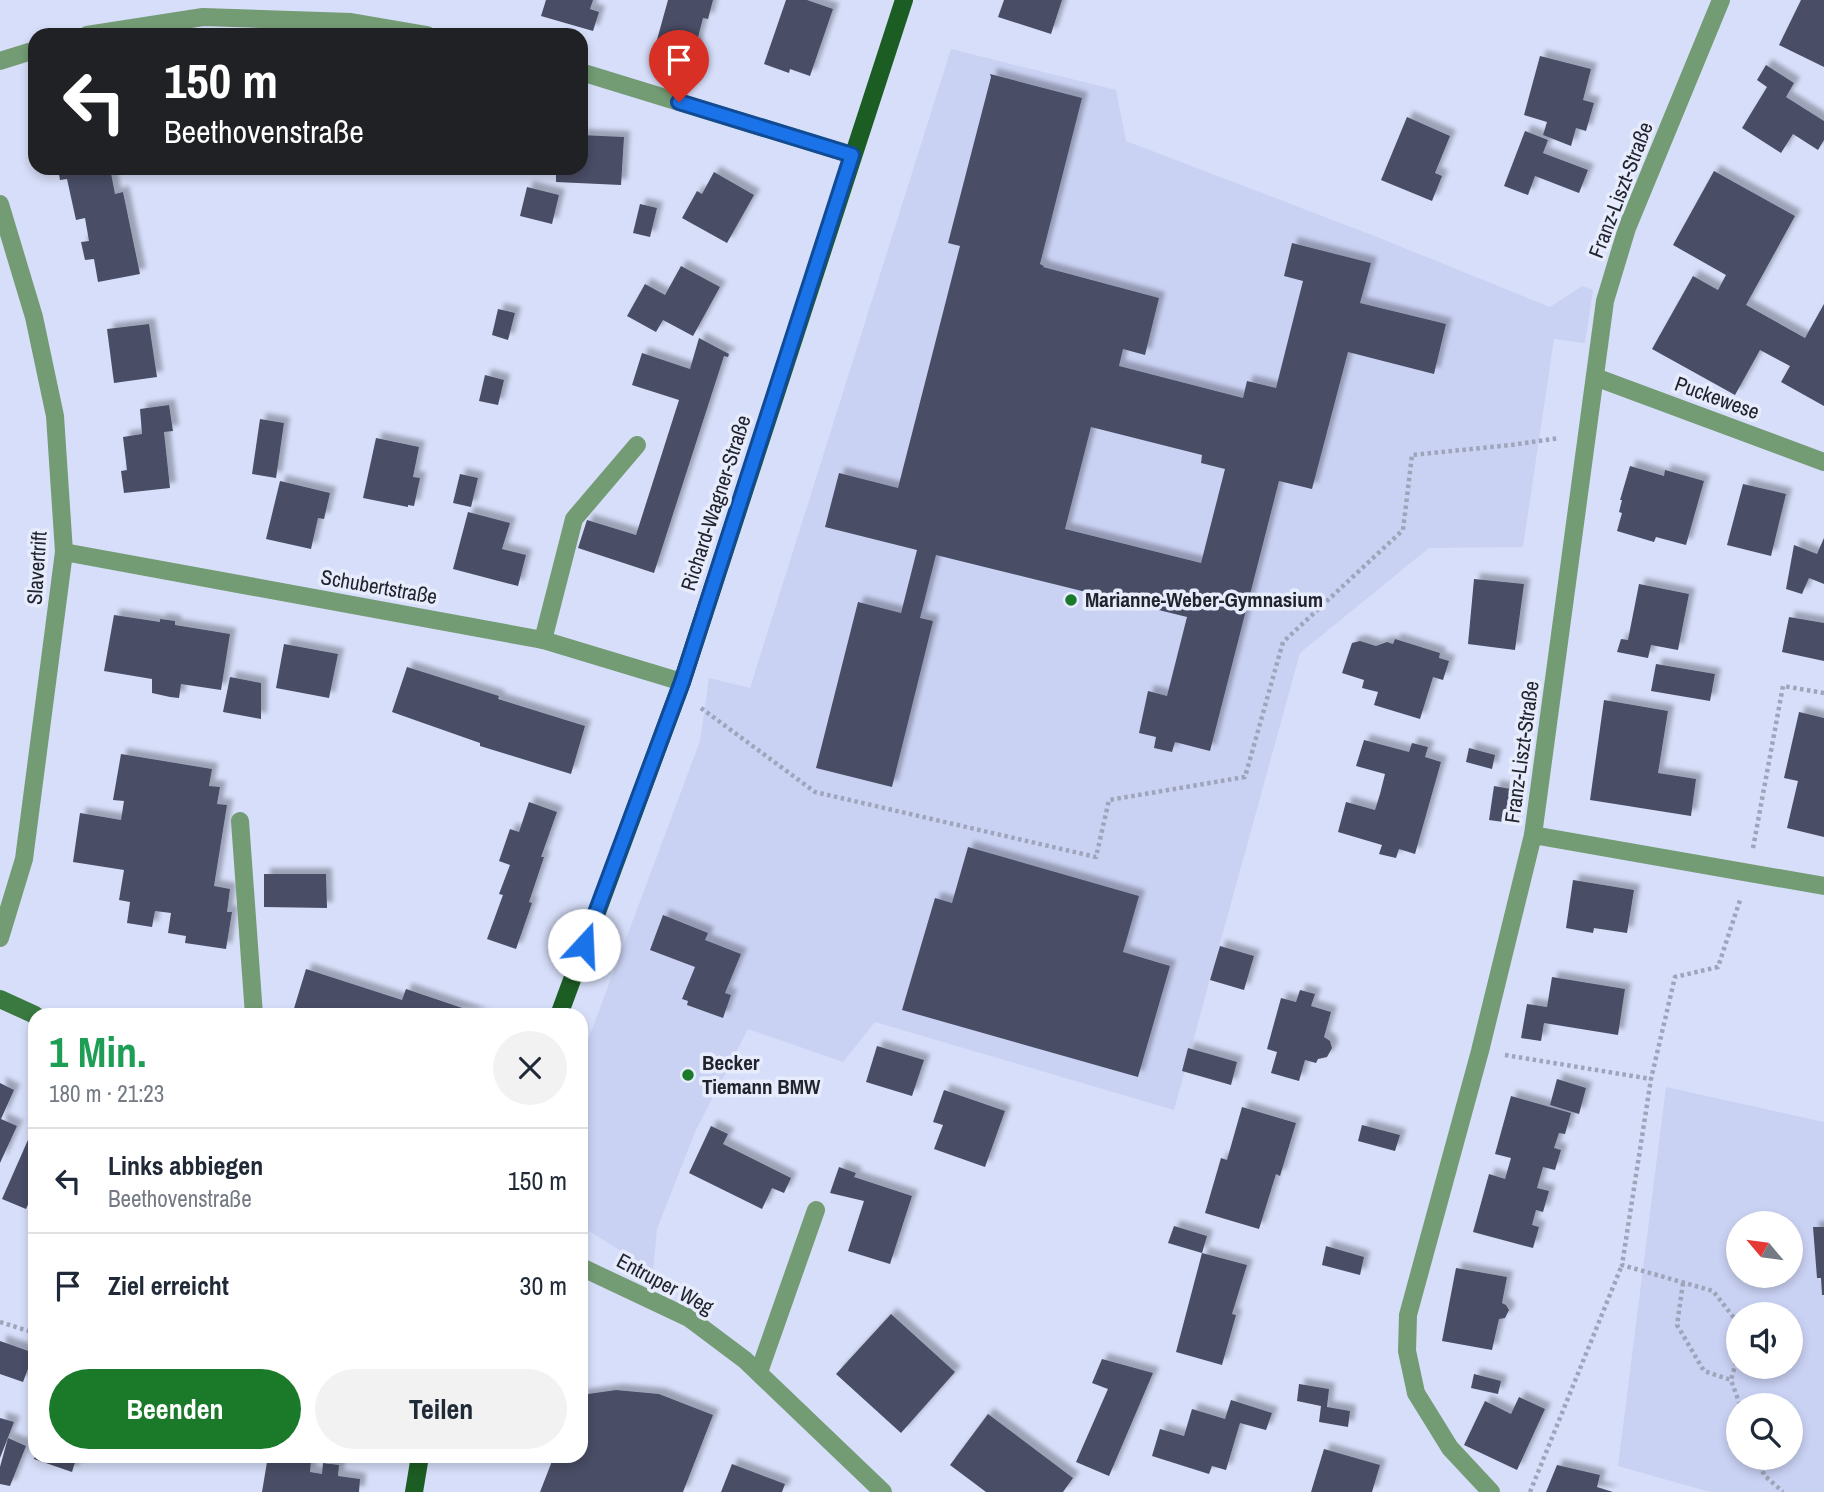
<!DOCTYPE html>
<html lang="de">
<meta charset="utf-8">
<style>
:root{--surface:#fff;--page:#f2f2f3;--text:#1f2937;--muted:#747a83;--line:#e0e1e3;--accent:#1a7a2a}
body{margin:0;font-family:"Archivo Narrow",sans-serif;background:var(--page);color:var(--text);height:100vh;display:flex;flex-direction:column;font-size:26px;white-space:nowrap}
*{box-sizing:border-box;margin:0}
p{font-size:23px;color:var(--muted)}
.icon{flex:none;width:38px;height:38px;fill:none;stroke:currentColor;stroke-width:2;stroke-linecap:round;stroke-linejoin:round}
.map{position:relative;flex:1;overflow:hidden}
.panel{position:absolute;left:28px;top:1008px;width:560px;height:455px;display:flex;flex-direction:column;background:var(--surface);border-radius:21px;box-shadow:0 4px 10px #0003}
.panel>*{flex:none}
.hud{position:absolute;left:28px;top:28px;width:560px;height:147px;border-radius:21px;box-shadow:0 4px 10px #0003;background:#202124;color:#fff;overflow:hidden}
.needle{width:46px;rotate:299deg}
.buttons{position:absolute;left:1726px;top:1211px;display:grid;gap:14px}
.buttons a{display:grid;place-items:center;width:77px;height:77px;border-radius:50%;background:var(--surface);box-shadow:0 4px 10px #0003;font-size:35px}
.pin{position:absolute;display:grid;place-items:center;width:60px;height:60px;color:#fff;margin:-72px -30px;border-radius:50% 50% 50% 0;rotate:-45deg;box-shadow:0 0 7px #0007}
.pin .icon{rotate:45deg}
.me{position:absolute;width:77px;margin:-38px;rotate:20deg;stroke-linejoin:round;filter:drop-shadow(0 0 5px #0008)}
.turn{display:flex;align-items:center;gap:24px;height:147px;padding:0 21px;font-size:32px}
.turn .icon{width:91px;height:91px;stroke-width:2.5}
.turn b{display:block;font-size:49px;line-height:60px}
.round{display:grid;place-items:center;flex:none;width:74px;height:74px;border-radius:37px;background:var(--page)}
.headline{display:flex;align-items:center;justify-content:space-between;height:119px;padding:0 21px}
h1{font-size:42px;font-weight:800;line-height:52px;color:#1e9e55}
.action{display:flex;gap:14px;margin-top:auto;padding:14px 21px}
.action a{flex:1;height:80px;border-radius:42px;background:var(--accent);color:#fff;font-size:28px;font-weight:800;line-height:80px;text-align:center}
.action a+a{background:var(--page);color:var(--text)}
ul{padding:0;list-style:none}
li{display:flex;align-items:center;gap:21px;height:105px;padding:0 21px;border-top:2px solid var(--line)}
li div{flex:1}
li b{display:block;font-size:26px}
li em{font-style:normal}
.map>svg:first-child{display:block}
.built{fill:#cad2f4;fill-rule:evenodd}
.building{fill:#484e65;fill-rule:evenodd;filter:url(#shadow)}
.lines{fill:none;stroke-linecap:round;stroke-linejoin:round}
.path{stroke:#9ea5ba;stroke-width:4.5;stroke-dasharray:3.5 3.5;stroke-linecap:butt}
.lane{stroke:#739b74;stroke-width:18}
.street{stroke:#739b74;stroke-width:18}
.secondary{stroke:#3a793f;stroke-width:18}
.primary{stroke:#1c5d24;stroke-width:18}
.route-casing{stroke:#114b97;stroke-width:18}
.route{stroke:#1a73e8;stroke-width:12}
.poi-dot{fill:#1a7a2a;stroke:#e7ecfc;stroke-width:2.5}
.labels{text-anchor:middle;stroke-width:7;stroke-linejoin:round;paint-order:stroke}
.street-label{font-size:21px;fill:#21232d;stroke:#e7ecfc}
.poi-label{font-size:21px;font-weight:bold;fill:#21232d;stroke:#e7ecfc;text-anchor:start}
</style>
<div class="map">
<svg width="1824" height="1492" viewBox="0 0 1824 1492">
<defs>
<filter id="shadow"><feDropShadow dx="6" dy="-6" stdDeviation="2" flood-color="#0004"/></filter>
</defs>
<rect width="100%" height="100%" fill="#d6def9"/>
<g class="built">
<path d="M 951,49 L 1116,90 L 1126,141 L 1377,237 L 1550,307 L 1582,286 L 1593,290 L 1585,343 L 1554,339 L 1523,547 L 1429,548 L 1300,653 L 1174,1110 L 875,1022 L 843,1062 L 748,1029 L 695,1132 L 657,1229 L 653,1271 L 581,1226 L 581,1059 L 700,741 L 709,678 L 750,688 Z"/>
<path d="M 1666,1087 L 1824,1122 L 1824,1492 L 1710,1492 L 1618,1466 ZM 1738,1223 L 1790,1223 L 1790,1276 L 1738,1276 ZM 1738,1314 L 1790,1314 L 1790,1367 L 1738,1367 ZM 1738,1405 L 1790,1405 L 1790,1458 L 1738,1458 Z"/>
</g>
<g class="building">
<path d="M 546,0 L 593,0 L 590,9 L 599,12 L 593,31 L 541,16 Z"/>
<path d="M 668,0 L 713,0 L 708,19 L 703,18 L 693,57 L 655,47 Z"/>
<path d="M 786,0 L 807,0 L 833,9 L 810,76 L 790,69 L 789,73 L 764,64 Z"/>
<path d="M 1004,0 L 1062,0 L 1051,34 L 998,17 Z"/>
<path d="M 1801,0 L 1824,0 L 1824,67 L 1779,45 Z"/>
<path d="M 1540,56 L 1591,69 L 1583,100 L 1594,103 L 1586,131 L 1576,128 L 1571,146 L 1543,135 L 1547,122 L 1524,115 Z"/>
<path d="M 1766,65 L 1794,83 L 1786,97 L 1824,121 L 1824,140 L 1818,150 L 1793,134 L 1781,153 L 1742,128 L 1767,87 L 1757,80 Z"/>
<path d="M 990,74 L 1082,98 L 1040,264 L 1044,266 L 1043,267 L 1159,298 L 1145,355 L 1123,349 L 1119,366 L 1243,398 L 1247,381 L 1276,388 L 1303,281 L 1284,276 L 1292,243 L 1371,263 L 1360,303 L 1446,324 L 1434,374 L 1348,352 L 1312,489 L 1279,481 L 1210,751 L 1175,742 L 1172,752 L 1154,748 L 1156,737 L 1139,733 L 1148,691 L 1167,696 L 1187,617 L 936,555 L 920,618 L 933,621 L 892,787 L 816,768 L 858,602 L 901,613 L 917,550 L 825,527 L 839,473 L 898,488 L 960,246 L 948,243 L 991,77 ZM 1091,427 L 1202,455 L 1201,463 L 1225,469 L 1201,563 L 1065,529 Z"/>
<path d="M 1407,117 L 1450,136 L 1435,173 L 1442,176 L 1432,201 L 1381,180 Z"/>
<path d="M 1525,131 L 1548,140 L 1543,153 L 1588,170 L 1579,193 L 1535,176 L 1528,195 L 1504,186 Z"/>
<path d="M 581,135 L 624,137 L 621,185 L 556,182 L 556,168 L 581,168 Z"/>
<path d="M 58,168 L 110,168 L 115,194 L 123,192 L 140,274 L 98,282 L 94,259 L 85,260 L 81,242 L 89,241 L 85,218 L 76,220 L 67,179 L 60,180 Z"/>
<path d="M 1714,171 L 1795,216 L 1746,305 L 1805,338 L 1824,304 L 1824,406 L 1781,382 L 1790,366 L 1760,350 L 1735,395 L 1652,349 L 1693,276 L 1718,290 L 1726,275 L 1673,245 Z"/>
<path d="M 714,172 L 754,195 L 727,243 L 682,218 L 697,191 L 702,194 Z"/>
<path d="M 527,187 L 559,195 L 552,224 L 520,216 Z"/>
<path d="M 640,204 L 657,208 L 650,237 L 633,233 Z"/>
<path d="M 681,266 L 720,287 L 693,336 L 663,320 L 656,332 L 627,316 L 645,284 L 665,295 Z"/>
<path d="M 498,309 L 515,313 L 508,340 L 492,335 Z"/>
<path d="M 149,324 L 157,377 L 114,383 L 107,329 Z"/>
<path d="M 699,338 L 729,354 L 728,357 L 724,356 L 654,573 L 578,548 L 587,520 L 636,535 L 679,400 L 632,385 L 642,353 L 690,369 Z"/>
<path d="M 485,375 L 504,380 L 498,405 L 479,401 Z"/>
<path d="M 169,405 L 173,431 L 164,432 L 170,488 L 124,493 L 121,471 L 127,470 L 123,437 L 142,434 L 140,409 Z"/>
<path d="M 260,419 L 284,423 L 276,478 L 252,474 Z"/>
<path d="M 376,438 L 419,447 L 413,477 L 420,478 L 414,506 L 408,505 L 408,507 L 363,498 Z"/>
<path d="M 1630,466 L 1664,476 L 1665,470 L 1704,481 L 1686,545 L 1656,537 L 1654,542 L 1617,531 L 1622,513 L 1619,512 L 1622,500 L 1620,500 Z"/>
<path d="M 460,474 L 478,478 L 471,507 L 453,503 Z"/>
<path d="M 280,481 L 330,493 L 324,519 L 318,518 L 311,549 L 266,539 Z"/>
<path d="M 1743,484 L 1786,494 L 1771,556 L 1727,545 Z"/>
<path d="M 468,512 L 510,523 L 502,549 L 526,555 L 518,586 L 453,569 Z"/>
<path d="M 1824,538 L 1824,584 L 1809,578 L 1802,594 L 1786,589 L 1794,545 L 1817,554 Z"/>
<path d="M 1474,579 L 1524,584 L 1515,650 L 1468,644 Z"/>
<path d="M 1639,584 L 1689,594 L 1678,650 L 1651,645 L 1648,658 L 1617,652 L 1621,639 L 1628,640 Z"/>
<path d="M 114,615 L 160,622 L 160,619 L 175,621 L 175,625 L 230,634 L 221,690 L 181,684 L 179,698 L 170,697 L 152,693 L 152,679 L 104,671 Z"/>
<path d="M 1789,617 L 1824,623 L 1824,661 L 1782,652 Z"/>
<path d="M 1395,639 L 1440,653 L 1439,658 L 1449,661 L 1443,680 L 1433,677 L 1420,719 L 1374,705 L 1378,692 L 1362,688 L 1364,680 L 1342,673 L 1352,643 L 1360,641 L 1376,646 L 1387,642 L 1393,644 Z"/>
<path d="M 284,644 L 338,654 L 329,698 L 276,688 Z"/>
<path d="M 1656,664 L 1715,674 L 1710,701 L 1651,691 Z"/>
<path d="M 407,667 L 499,696 L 498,699 L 585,726 L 571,774 L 480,746 L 480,743 L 392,712 Z"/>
<path d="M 230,677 L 261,683 L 261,719 L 223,712 Z"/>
<path d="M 1604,700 L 1668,711 L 1658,773 L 1696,779 L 1691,816 L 1590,800 Z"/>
<path d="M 1799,712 L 1824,718 L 1824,837 L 1787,828 L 1798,781 L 1784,778 Z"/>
<path d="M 1364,740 L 1409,752 L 1412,743 L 1428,747 L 1425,757 L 1441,762 L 1415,854 L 1399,849 L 1396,858 L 1379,854 L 1382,845 L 1338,832 L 1346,802 L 1375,810 L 1380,794 L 1385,774 L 1356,766 Z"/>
<path d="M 1469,748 L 1495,755 L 1492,769 L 1466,762 Z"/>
<path d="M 121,754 L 212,769 L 209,786 L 220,787 L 217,804 L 227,805 L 214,886 L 230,889 L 227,912 L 232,912 L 226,949 L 185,943 L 186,936 L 168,933 L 171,913 L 155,911 L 152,927 L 127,923 L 130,902 L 119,900 L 124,870 L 73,862 L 80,813 L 121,820 L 124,801 L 113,800 Z"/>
<path d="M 1494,786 L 1516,790 L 1511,823 L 1489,820 Z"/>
<path d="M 529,802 L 557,812 L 541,857 L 544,857 L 529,902 L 532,903 L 516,949 L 487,939 L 503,895 L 499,894 L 510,865 L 499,861 L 510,829 L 519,832 Z"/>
<path d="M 968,847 L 1139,896 L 1123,952 L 1170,966 L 1138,1077 L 902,1010 L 935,898 L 952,903 Z"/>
<path d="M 264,874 L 326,874 L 327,908 L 264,907 Z"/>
<path d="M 1573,880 L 1634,890 L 1627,933 L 1594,928 L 1593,933 L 1566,928 Z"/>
<path d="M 663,915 L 708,933 L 705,940 L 741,954 L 725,993 L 731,995 L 723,1018 L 687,1005 L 688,1001 L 682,999 L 695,967 L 650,950 Z"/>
<path d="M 1220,946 L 1254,956 L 1244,990 L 1210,980 Z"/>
<path d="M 306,969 L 402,1000 L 406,989 L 483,1015 L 292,1015 Z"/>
<path d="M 1552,977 L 1625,989 L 1618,1035 L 1544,1023 L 1541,1041 L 1521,1038 L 1527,1004 L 1547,1007 Z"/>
<path d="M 1300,990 L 1315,994 L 1311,1006 L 1331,1012 L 1324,1037 L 1330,1041 L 1332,1048 L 1327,1057 L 1318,1059 L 1316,1063 L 1305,1060 L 1299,1081 L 1271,1073 L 1277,1052 L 1267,1049 L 1281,998 L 1296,1002 Z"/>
<path d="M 877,1046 L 924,1060 L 912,1096 L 866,1082 Z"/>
<path d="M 1188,1048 L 1237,1062 L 1231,1085 L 1182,1071 Z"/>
<path d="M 1557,1079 L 1586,1088 L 1579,1114 L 1550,1105 Z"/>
<path d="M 0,1083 L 14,1090 L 1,1119 L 17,1126 L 0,1163 Z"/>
<path d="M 944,1090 L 1005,1111 L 985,1167 L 934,1149 L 943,1125 L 933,1122 Z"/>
<path d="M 1511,1096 L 1571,1113 L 1565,1134 L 1559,1133 L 1554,1148 L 1561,1150 L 1555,1170 L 1543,1167 L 1537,1188 L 1549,1191 L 1543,1212 L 1536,1210 L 1532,1225 L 1539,1227 L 1533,1248 L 1473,1232 L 1489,1174 L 1505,1179 L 1511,1158 L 1495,1154 Z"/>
<path d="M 1242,1107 L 1296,1123 L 1280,1176 L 1276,1174 L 1259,1229 L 1205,1213 L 1221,1158 L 1227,1160 Z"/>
<path d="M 35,1124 L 35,1189 L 26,1209 L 2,1199 Z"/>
<path d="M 1362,1125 L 1400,1135 L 1395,1151 L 1358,1141 Z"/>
<path d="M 711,1126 L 728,1134 L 723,1144 L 791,1178 L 784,1193 L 772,1188 L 762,1209 L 689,1173 Z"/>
<path d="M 839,1167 L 856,1173 L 854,1177 L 912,1196 L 890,1264 L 848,1251 L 864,1201 L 830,1193 Z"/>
<path d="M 1174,1226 L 1207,1236 L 1202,1253 L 1247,1265 L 1232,1314 L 1236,1315 L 1222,1365 L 1176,1352 L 1202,1253 L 1168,1243 Z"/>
<path d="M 1813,1227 L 1824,1227 L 1824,1295 L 1822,1295 L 1821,1278 L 1817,1278 Z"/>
<path d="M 1326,1246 L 1364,1257 L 1360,1275 L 1322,1265 Z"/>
<path d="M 1456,1268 L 1507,1277 L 1502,1303 L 1506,1305 L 1509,1310 L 1505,1318 L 1499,1319 L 1492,1350 L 1442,1341 Z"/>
<path d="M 891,1314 L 955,1372 L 901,1433 L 836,1374 Z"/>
<path d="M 0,1341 L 34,1353 L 23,1382 L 0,1374 Z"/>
<path d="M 1102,1359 L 1153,1373 L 1109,1476 L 1076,1462 L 1108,1389 L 1092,1383 Z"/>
<path d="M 1474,1374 L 1501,1381 L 1498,1394 L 1471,1388 Z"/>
<path d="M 1299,1384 L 1329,1389 L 1327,1407 L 1350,1411 L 1348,1427 L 1319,1422 L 1321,1406 L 1297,1401 Z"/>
<path d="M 616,1390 L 659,1394 L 713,1415 L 683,1492 L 540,1492 L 554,1456 L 581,1456 L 581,1395 Z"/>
<path d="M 1519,1397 L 1545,1409 L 1517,1470 L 1464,1445 L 1485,1401 L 1511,1414 Z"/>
<path d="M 1231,1400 L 1272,1413 L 1266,1430 L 1240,1423 L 1226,1470 L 1212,1466 L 1209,1474 L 1152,1456 L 1160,1429 L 1184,1436 L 1192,1409 L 1225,1419 Z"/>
<path d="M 988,1414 L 1073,1478 L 1063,1492 L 986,1492 L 950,1465 Z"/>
<path d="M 0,1418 L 14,1422 L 0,1458 Z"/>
<path d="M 8,1438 L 26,1446 L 10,1486 L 0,1484 L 0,1467 Z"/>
<path d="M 1324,1449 L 1380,1465 L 1372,1492 L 1311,1492 Z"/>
<path d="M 35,1456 L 77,1456 L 72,1472 L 34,1459 Z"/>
<path d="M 268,1456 L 311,1461 L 310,1472 L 322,1474 L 323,1463 L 339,1465 L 338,1476 L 360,1479 L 359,1492 L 262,1492 Z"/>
<path d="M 732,1464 L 785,1484 L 782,1492 L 721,1492 Z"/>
<path d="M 1557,1465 L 1600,1475 L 1597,1487 L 1613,1492 L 1546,1492 Z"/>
</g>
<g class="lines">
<g class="path">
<path d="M 701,708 L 815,792 L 1096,857 L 1109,800 L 1245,777 L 1283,642 L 1403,530 L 1412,455 L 1511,445 L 1559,438"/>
<path d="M 1753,848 L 1783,686 L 1824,693"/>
<path d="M 1505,1055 L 1651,1079"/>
<path d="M 1683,1283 L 1677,1325 L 1704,1371 L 1731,1380"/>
<path d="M 0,1322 L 35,1333"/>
<path d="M 1738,1323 L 1713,1291 L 1622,1265 L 1651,1079 L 1675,977 L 1718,967 L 1741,897"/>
<path d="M 1738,1355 L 1731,1380 L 1740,1405"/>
<path d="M 1758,1458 L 1764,1475 L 1783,1492"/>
<path d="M 1530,1492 L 1622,1265"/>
</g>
<g class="lane">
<path d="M 543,640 L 574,519 L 637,445"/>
<path d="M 240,821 L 254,1015"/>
<path d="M 1533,835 L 1824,886"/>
<path d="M 759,1372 L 816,1210"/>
</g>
<g class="street">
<path d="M 87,35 L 203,17 L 351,22 L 427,35"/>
<path d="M 0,61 L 35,50"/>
<path d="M 581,72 L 852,155"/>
<path d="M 0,204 L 34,317 L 55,416 L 64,552 L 24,859 L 0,938"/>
<path d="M 1595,377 L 1824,462"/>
<path d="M 64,552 L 543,640 L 682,682"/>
<path d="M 581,1267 L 689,1318 L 745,1360 L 883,1492"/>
<path d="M 1491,1492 L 1450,1448 L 1416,1393 L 1407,1351 L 1408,1315 L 1480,1051 L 1533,835 L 1605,301 L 1627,228 L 1721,0"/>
</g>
<path class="secondary" d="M 0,999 L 35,1015"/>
<g class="primary">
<path d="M 559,1015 L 682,682 L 904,0"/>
<path d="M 414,1492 L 420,1456"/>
</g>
</g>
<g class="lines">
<g class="route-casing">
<path id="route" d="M 584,945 L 682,682 L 852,155 L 679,102"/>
</g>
<use href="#route" class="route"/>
</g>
<g class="poi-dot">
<circle cx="1071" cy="600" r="7"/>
<circle cx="688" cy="1075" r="7"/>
</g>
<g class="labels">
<g class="street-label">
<text transform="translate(1621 190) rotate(-69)" y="7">Franz-Liszt-Straße</text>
<text transform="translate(1717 398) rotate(20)" y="7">Puckewese</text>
<text transform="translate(716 503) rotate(-72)" y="7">Richard-Wagner-Straße</text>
<text transform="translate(37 568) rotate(-86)" y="7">Slavertrift</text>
<text transform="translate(379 587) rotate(10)" y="7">Schubertstraße</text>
<text transform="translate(1522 752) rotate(-82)" y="7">Franz-Liszt-Straße</text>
<text transform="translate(665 1284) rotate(28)" y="7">Entruper Weg</text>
</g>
<g class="poi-label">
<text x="1085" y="607">Marianne-Weber-Gymnasium</text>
<text x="702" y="1070">Becker<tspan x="702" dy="24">Tiemann BMW</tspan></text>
</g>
</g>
</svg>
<div class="buttons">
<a><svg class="needle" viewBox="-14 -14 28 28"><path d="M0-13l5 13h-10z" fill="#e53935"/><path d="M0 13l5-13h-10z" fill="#747a83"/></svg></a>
<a><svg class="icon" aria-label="sound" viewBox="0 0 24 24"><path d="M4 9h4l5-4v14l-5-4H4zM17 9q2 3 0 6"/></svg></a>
<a><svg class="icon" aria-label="search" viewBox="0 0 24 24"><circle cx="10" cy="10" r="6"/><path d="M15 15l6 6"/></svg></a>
</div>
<div class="pin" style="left:679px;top:102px;background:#d93025"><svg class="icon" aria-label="arrive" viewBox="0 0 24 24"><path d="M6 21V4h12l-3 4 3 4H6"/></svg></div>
<svg class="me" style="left:584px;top:945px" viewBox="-20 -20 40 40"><circle r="19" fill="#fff"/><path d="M0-13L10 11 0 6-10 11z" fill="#1a73e8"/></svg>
<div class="hud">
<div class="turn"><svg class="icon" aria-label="left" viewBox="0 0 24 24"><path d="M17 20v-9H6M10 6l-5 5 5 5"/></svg><div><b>150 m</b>Beethovenstraße</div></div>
</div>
<section class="panel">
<div class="headline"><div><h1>1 Min.</h1><p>180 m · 21:23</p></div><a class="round"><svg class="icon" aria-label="close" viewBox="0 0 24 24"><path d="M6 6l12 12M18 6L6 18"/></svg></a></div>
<ul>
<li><svg class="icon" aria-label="left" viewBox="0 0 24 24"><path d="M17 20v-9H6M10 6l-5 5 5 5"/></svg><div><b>Links abbiegen</b><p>Beethovenstraße</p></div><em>150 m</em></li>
<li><svg class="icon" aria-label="arrive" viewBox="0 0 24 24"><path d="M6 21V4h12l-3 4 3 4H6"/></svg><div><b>Ziel erreicht</b></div><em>30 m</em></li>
</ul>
<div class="action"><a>Beenden</a><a>Teilen</a></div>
</section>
</div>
